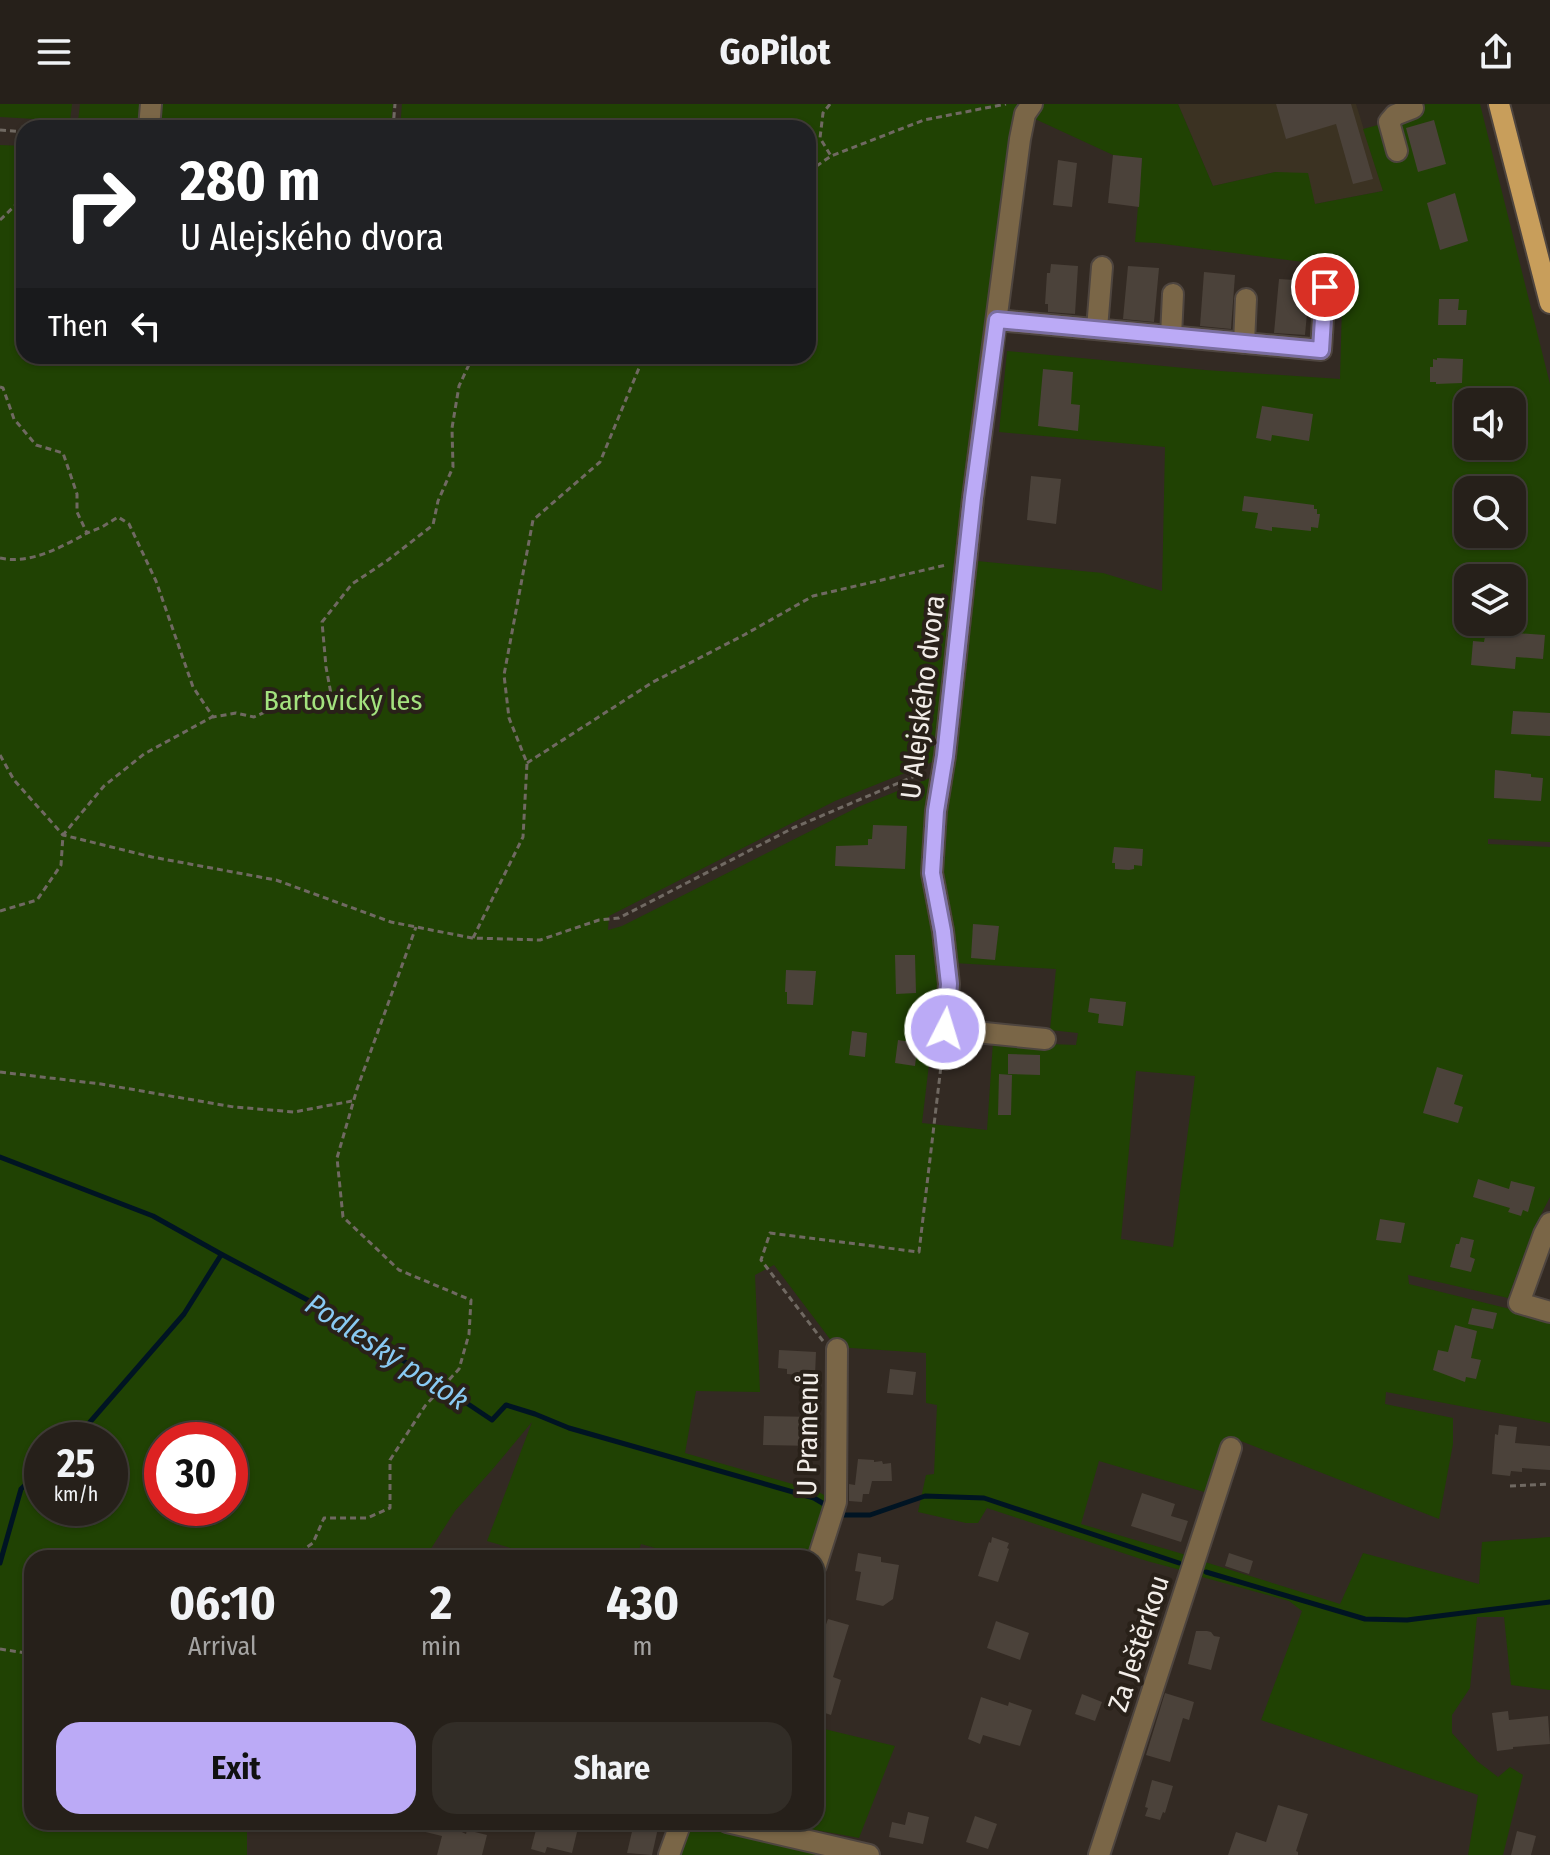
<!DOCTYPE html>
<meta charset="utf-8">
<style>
:root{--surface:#26201a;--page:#322d27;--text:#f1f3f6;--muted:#a4a3a2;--line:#423e39;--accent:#bbaaf6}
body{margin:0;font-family:"Fira Sans Condensed",sans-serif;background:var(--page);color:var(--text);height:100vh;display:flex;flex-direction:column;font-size:30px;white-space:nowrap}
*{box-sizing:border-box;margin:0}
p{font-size:26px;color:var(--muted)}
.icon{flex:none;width:44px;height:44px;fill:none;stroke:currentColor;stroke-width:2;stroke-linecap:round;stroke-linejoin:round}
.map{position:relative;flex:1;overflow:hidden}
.sheet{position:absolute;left:24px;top:1446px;width:800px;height:280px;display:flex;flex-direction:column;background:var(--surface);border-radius:24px;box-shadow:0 2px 6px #0004,0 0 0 2px var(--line)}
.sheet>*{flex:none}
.banner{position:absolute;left:16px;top:16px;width:800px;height:244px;border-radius:24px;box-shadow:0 2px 6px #0004,0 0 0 2px var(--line);background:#202124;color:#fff;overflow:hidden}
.tools{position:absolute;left:1454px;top:284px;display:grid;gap:16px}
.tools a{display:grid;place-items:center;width:72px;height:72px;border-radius:16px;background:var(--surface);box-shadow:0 2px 6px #0004,0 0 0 2px var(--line);font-size:40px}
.speed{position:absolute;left:24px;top:1318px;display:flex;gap:16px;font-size:40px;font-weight:700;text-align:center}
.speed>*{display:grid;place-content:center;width:104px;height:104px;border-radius:50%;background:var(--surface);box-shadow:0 2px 6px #0004,0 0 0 2px var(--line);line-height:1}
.speed small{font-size:20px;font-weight:400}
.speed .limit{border:12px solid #d22;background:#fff;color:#111}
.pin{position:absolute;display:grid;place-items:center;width:68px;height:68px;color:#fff;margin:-34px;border:4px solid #fff;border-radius:50%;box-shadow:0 2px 8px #0007}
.me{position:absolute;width:88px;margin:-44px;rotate:5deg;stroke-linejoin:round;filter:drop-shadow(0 0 6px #0008)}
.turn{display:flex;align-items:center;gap:28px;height:168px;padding:0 32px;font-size:36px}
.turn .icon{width:104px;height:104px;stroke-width:2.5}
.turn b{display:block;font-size:56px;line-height:68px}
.then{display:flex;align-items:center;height:76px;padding:0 32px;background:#0003;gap:16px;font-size:30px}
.eta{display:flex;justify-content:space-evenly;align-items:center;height:136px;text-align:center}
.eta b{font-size:48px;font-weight:700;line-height:56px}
.button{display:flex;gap:16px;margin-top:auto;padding:16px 32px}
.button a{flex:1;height:92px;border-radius:24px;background:var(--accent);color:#111;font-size:32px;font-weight:700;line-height:92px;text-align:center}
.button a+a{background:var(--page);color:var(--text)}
header{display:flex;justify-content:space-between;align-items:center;height:104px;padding:0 32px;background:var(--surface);font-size:36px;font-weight:700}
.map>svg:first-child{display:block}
.industrial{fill:#3b3222}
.green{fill:#204203;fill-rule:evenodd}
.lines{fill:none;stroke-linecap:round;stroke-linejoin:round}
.stream{stroke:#001423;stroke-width:5}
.building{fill:#4b423a}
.minor-casing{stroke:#4e453f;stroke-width:24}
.major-casing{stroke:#4e453f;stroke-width:24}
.path{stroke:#706962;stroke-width:3;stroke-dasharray:6 4;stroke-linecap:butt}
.minor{stroke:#7a6647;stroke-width:20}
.major{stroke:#c89e5b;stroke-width:20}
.route-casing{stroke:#7a6ea0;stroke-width:20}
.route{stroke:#bbaaf6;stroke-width:14}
.labels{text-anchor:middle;stroke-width:8;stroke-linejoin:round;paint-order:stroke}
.street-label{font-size:28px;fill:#f2ede8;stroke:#292119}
.park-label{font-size:28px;fill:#a3e27e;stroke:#292119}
.water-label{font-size:30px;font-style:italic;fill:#89caf3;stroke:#292119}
</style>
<header><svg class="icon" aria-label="menu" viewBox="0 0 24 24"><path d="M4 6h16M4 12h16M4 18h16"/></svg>GoPilot<svg class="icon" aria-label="share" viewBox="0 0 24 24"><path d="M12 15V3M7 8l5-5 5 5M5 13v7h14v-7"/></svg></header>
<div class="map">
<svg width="1550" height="1751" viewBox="0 0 1550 1751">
<rect width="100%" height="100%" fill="#332a23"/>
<path class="industrial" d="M 1178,0 L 1356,0 L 1383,87 L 1315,100 L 1275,68 L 1213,82 Z"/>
<g class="green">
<path d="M 0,0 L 72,0 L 70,17 L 0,13 Z"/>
<path d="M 80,0 L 142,0 L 140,21 L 78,18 Z"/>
<path d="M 156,0 L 393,0 L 391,24 L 153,22 Z"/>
<path d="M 402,0 L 1032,0 L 967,456 L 1103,469 L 1162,487 L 1165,343 L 999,328 L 1007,247 L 1205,266 L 1340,275 L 1343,163 L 1156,139 L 1135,138 L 1142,55 L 1113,51 L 1035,15 L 1039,3 L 1042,0 L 1178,0 L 1213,82 L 1275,68 L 1308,69 L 1315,100 L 1383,87 L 1363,25 L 1389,18 L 1413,4 L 1426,0 L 1480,0 L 1550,280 L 1550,738 L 1488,735 L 1488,740 L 1550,743 L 1550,1093 L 1534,1124 L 1508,1194 L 1408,1171 L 1409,1180 L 1550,1215 L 1550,1319 L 1386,1288 L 1385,1300 L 1453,1314 L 1453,1340 L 1439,1415 L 1228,1332 L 1211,1390 L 1099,1357 L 1081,1420 L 1193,1453 L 1188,1468 L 1147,1457 L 987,1404 L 978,1419 L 966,1419 L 918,1408 L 926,1371 L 934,1370 L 937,1301 L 926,1299 L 926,1249 L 836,1243 L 774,1161 L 755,1171 L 760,1288 L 696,1287 L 685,1349 L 817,1387 L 831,1395 L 811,1454 L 690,1454 L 641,1440 L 636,1454 L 545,1454 L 487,1437 L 532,1318 L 492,1366 L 455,1407 L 425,1454 L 32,1454 L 32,1718 L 247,1718 L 247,1751 L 0,1751 L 0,41 L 24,42 L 24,252 L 808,252 L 808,24 L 400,24 ZM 1468,298 L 1512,298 L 1512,342 L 1468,342 ZM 1468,386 L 1512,386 L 1512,430 L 1468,430 ZM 1468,474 L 1512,474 L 1512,518 L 1468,518 ZM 945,653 L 952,654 L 939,779 L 954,859 L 1056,865 L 1050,926 L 1078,929 L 1076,941 L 993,938 L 987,1026 L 922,1019 L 935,910 L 943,869 L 932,673 L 858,703 L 622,822 L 608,826 L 609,812 L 835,697 ZM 1136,967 L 1195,972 L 1173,1143 L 1121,1135 ZM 42,1336 L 110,1336 L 110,1404 L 42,1404 ZM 162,1336 L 230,1336 L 230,1404 L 162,1404 Z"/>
<path d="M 1550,1433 L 1550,1586 L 1511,1581 L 1504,1513 L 1477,1513 L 1470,1584 L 1452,1611 L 1452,1629 L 1477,1657 L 1498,1673 L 1510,1663 L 1523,1671 L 1503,1751 L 1468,1751 L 1478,1691 L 1261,1616 L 1302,1507 L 1289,1497 L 1202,1473 L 1205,1458 L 1340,1500 L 1363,1449 L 1479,1480 L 1482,1438 Z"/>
<path d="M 816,1623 L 895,1642 L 859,1734 L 773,1718 L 816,1718 Z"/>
<path d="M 684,1718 L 697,1718 L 821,1747 L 820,1751 L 673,1751 Z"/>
</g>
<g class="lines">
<g class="stream">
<path d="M 0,1053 L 153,1112 L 221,1150 L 332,1209 L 492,1316 L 506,1301 L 535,1310 L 569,1324 L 814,1394 L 829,1403"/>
<path d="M 71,1336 L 90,1318 L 184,1210 L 221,1151"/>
<path d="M 843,1411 L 870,1411 L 925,1392 L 984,1394 L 1179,1459"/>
<path d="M 0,1459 L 21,1385 L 42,1365"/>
<path d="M 1206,1468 L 1365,1515 L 1407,1516 L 1550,1498"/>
</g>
</g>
<g class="building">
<path d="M 1276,0 L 1351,0 L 1373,75 L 1353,80 L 1336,20 L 1286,35 Z"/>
<path d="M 1434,16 L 1446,60 L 1418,68 L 1406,24 Z"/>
<path d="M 1113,51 L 1142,54 L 1139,103 L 1108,99 Z"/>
<path d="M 1058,56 L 1077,59 L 1072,103 L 1053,101 Z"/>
<path d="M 1455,89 L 1468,137 L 1440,146 L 1427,99 Z"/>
<path d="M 1051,160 L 1078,162 L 1075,210 L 1048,208 L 1048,200 L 1045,200 L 1047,169 L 1050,169 Z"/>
<path d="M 1128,162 L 1159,164 L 1154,218 L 1123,215 Z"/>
<path d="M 1204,168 L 1235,171 L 1231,225 L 1200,222 Z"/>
<path d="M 1279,175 L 1310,177 L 1305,231 L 1274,229 Z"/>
<path d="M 1439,195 L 1459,195 L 1458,206 L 1467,206 L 1466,221 L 1438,221 Z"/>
<path d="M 1437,254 L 1463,255 L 1462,279 L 1436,280 L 1436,278 L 1430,278 L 1430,263 L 1433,263 L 1433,255 L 1437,256 Z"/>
<path d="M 1043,265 L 1073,268 L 1071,300 L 1080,301 L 1078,327 L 1038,322 Z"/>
<path d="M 1262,302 L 1313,310 L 1309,337 L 1272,331 L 1271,337 L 1256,334 Z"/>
<path d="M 1031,372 L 1061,375 L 1056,420 L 1027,416 Z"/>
<path d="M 1244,392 L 1314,401 L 1314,405 L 1317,405 L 1317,410 L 1320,410 L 1318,424 L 1311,423 L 1311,427 L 1272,423 L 1272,427 L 1255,424 L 1258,409 L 1242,407 Z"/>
<path d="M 1486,527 L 1545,531 L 1543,555 L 1516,553 L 1515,565 L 1471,561 L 1473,537 L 1484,538 Z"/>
<path d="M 1513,607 L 1550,609 L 1550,632 L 1511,630 Z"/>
<path d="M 1495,666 L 1531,670 L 1531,673 L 1543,674 L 1541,697 L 1494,694 Z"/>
<path d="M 873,721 L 907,722 L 905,765 L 835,762 L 836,742 L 868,741 L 868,735 L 872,735 Z"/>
<path d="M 1114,743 L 1143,745 L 1142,762 L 1134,761 L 1134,765 L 1129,766 L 1115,765 L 1115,759 L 1112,759 Z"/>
<path d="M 973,820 L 999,822 L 995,856 L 971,854 Z"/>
<path d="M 895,851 L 915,851 L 916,889 L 896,890 Z"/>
<path d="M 786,866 L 816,867 L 813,901 L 787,900 L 787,888 L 785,888 Z"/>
<path d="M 1090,894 L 1126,898 L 1123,922 L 1098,919 L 1099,910 L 1088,908 Z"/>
<path d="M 852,927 L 867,929 L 865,953 L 849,951 Z"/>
<path d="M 898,936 L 918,939 L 915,962 L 895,959 Z"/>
<path d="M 1008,950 L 1040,951 L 1040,971 L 1008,970 Z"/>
<path d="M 1437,963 L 1463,971 L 1454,1000 L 1463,1003 L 1458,1019 L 1423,1009 Z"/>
<path d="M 999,970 L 1012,971 L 1011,1011 L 998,1011 Z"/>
<path d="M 1478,1075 L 1509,1085 L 1511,1077 L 1535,1083 L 1528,1108 L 1523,1106 L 1521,1112 L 1508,1108 L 1510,1104 L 1473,1093 Z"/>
<path d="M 1380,1115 L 1405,1119 L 1401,1139 L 1376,1136 Z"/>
<path d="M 1461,1133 L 1474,1136 L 1470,1153 L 1475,1155 L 1471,1168 L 1450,1163 L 1456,1140 L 1459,1140 Z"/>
<path d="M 1472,1204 L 1497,1209 L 1493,1225 L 1468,1220 Z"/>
<path d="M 1455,1221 L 1477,1227 L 1471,1254 L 1481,1256 L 1476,1275 L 1466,1273 L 1465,1278 L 1433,1266 L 1438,1246 L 1448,1248 Z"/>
<path d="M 779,1246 L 816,1248 L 815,1272 L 787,1270 L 787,1265 L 778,1264 Z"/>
<path d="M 890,1265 L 916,1268 L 913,1291 L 887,1289 Z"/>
<path d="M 764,1312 L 815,1313 L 815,1342 L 763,1341 Z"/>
<path d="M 1499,1321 L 1517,1323 L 1515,1339 L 1550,1342 L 1550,1366 L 1522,1364 L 1522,1368 L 1511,1367 L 1510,1372 L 1492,1370 L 1495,1330 L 1498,1331 Z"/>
<path d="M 858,1355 L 874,1356 L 874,1358 L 882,1357 L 883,1360 L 891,1359 L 892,1377 L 872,1377 L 869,1390 L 863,1390 L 862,1398 L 849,1397 L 849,1380 L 855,1381 Z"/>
<path d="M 1142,1389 L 1175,1400 L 1171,1412 L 1188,1417 L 1181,1438 L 1131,1422 Z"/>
<path d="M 992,1433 L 1009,1439 L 1007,1444 L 1009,1445 L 998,1478 L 978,1472 L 989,1438 L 991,1439 Z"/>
<path d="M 858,1449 L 881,1453 L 881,1458 L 899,1461 L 893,1495 L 883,1502 L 856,1496 L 861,1468 L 855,1467 Z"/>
<path d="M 1229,1449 L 1253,1457 L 1249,1470 L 1225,1462 Z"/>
<path d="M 828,1515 L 849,1521 L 833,1573 L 841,1576 L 831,1611 L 816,1606 L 816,1580 L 824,1556 L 822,1555 L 823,1552 L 816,1550 L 816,1548 Z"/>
<path d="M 996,1517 L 1029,1529 L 1020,1556 L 987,1544 Z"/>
<path d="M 1196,1527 L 1207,1527 L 1211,1528 L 1214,1532 L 1220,1533 L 1211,1566 L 1188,1560 Z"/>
<path d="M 1165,1589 L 1194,1598 L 1189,1616 L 1183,1614 L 1170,1658 L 1146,1651 Z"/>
<path d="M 1082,1590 L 1102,1598 L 1095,1617 L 1075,1610 Z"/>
<path d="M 981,1593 L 1008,1602 L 1009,1598 L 1032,1606 L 1020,1642 L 983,1631 L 980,1640 L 968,1635 Z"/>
<path d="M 1508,1607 L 1509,1616 L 1548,1612 L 1550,1640 L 1513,1643 L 1513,1645 L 1497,1647 L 1492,1609 Z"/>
<path d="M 1152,1676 L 1173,1682 L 1165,1709 L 1163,1708 L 1160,1716 L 1145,1712 L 1148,1704 L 1145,1703 Z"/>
<path d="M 1278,1701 L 1308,1710 L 1296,1747 L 1298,1748 L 1298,1751 L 1228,1751 L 1236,1728 L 1266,1738 Z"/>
<path d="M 908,1708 L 929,1713 L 923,1740 L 889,1733 L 892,1718 L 905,1721 Z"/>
<path d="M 975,1712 L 997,1720 L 988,1745 L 966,1738 Z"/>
<path d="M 405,1718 L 441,1718 L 466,1730 L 467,1726 L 487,1731 L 482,1751 L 437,1751 L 442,1732 L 405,1723 Z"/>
<path d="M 565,1719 L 568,1726 L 577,1728 L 572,1749 L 547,1743 L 545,1749 L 531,1745 L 537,1722 L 555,1724 Z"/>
<path d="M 634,1719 L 658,1724 L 652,1751 L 627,1749 Z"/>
<path d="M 1517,1727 L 1536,1732 L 1531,1751 L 1511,1751 Z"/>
</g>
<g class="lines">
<g class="minor-casing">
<g id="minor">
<path d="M 1032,0 L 1025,10 L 1020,35 L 973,394 L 945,652 L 936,707 L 932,769 L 943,827 L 949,880 L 945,925 L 1045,935"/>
<path d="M 149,24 L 151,0"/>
<path d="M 1397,47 L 1389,18 L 1395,11 L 1413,4"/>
<path d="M 997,216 L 1321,246 L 1325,183"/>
<path d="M 1097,225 L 1102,163"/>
<path d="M 1171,232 L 1173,190"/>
<path d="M 1244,239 L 1246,195"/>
<path d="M 1550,1119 L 1544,1130 L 1519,1199 L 1550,1208"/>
<path d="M 816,1461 L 836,1398 L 837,1245"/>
<path d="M 727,1718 L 869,1751"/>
<path d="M 669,1751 L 681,1718"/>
<path d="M 1099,1751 L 1231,1344"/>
</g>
</g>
<g class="major-casing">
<path id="major" d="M 1499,0 L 1550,199"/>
</g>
<g class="path">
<path d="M 830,0 L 823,9 L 820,34 L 831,52"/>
<path d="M 393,24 L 395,0"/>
<path d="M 0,26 L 24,28"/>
<path d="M 808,68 L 831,52 L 924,16 L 1006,0"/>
<path d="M 0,116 L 24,93"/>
<path d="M 0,283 L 3,284 L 14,315 L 36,341 L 63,349 L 77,390 L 77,408 L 87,429 L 102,423 L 118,413 L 129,420 L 156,477 L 193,583 L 213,613 L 236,609 L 254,613 L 288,598 L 309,602 L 331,590 L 326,563 L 322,518 L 352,480 L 388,456 L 433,421 L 438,397 L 453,363 L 452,324 L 459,282 L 473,252"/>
<path d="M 0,454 C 29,461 62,443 87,429"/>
<path d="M 0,651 L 14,676 L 63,731 L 152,753 L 276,776 L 391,818 L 472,834 L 540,836 L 599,816 L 619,814 L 793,724 L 922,669"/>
<path d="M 527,659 L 653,578 L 744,531 L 813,492 L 946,461"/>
<path d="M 0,807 L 37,796 L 61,761 L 63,731 L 104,682 L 144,650 L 212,613"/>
<path d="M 473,834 L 523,733 L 527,659 L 509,614 L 504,571 L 533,416 L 600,358 L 644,252"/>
<path d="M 0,968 L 101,980 L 234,1003 L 294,1008 L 352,997"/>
<path d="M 823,1237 L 761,1156 L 770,1129 L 919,1148 L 943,945"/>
<path d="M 1510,1382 L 1550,1380"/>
<path d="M 291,1454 L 313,1439 L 324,1414 L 367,1414 L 390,1404 L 390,1356 L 425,1302 L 459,1265 L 469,1230 L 471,1196 L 399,1166 L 343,1113 L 337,1054 L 357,985 L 416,823"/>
<path d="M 0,1545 L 32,1550"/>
</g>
<use href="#minor" class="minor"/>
<use href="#major" class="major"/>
</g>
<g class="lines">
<g class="route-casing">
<path id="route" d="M 945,925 L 949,880 L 943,827 L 932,769 L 936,707 L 945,652 L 973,394 L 997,216 L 1321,246 L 1325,183"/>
</g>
<use href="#route" class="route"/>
</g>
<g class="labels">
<g class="street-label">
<text transform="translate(922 593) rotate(-83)" y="10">U Alejského dvora</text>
<text transform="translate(807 1330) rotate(-89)" y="10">U Pramenů</text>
<text transform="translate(1138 1539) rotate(-72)" y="10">Za Ještěrkou</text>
</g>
<g class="park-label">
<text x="343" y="606">Bartovický les</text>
</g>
<g class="water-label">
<text transform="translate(387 1248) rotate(33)" y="10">Podleský potok</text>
</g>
</g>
</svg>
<div class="tools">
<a><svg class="icon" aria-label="sound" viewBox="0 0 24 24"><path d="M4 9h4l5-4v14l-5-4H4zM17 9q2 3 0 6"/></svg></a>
<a><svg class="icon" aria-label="search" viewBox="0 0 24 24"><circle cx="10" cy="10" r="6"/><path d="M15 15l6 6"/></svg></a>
<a><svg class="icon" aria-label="layers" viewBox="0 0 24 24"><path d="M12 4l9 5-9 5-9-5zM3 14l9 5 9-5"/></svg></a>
</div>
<div class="speed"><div>25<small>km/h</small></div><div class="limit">30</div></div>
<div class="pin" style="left:1325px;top:183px;background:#d93025"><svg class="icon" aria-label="arrive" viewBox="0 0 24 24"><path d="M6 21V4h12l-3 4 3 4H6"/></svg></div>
<svg class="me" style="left:945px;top:925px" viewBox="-20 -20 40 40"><circle r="17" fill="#bbaaf6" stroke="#fff" stroke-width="3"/><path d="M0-11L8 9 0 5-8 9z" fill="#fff"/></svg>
<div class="banner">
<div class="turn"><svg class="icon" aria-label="right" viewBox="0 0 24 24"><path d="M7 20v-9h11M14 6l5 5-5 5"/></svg><div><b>280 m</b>U Alejského dvora</div></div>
<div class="then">Then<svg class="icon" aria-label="left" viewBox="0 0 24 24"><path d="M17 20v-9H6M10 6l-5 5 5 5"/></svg></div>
</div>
<section class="sheet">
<div class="eta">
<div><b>06:10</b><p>Arrival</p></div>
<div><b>2</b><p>min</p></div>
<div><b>430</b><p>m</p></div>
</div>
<div class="button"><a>Exit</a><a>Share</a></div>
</section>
</div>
